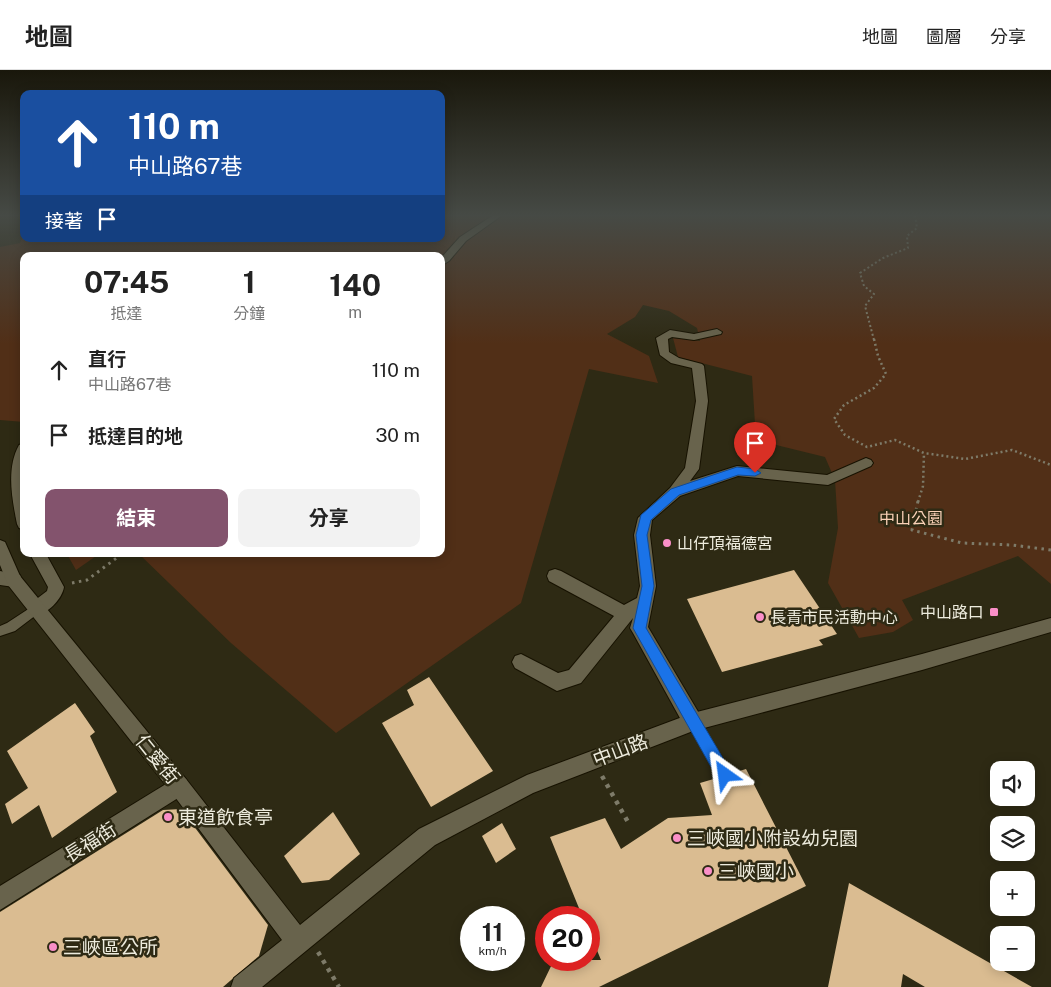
<!DOCTYPE html>
<html lang="zh-TW">
<meta charset="utf-8">
<style>
:root{--surface:#fff;--page:#f2f2f2;--text:#222;--muted:#767676;--line:#e0e0e0;--accent:#83536d}
body{margin:0;font-family:"Public Sans","Noto Sans TC",sans-serif;background:var(--page);color:var(--text);height:100vh;display:flex;flex-direction:column;font-size:19px;white-space:nowrap}
*{box-sizing:border-box;margin:0}
p{font-size:16px;color:var(--muted)}
.icon{flex:none;width:28px;height:28px;fill:none;stroke:currentColor;stroke-width:2;stroke-linecap:round;stroke-linejoin:round}
.map{position:relative;flex:1;overflow:hidden}
.details{position:absolute;left:20px;top:182px;width:425px;height:305px;display:flex;flex-direction:column;background:var(--surface);border-radius:10px;box-shadow:0 2px 12px #0003}
.details>*{flex:none}
.banner{position:absolute;left:20px;top:20px;width:425px;height:152px;border-radius:10px;box-shadow:0 2px 12px #0003;background:#1a4fa0;color:#fff;overflow:hidden}
.controls{position:absolute;left:990px;top:691px;display:grid;gap:10px}
.controls a{display:grid;place-items:center;width:45px;height:45px;border-radius:10px;background:var(--surface);box-shadow:0 2px 12px #0003;font-size:25px}
.speed{position:absolute;left:460px;top:836px;display:flex;gap:10px;font-size:25px;font-weight:700;text-align:center}
.speed>*{display:grid;place-content:center;width:65px;height:65px;border-radius:50%;background:var(--surface);box-shadow:0 2px 12px #0003;line-height:1}
.speed small{font-size:12px;font-weight:400}
.speed .limit{border:8px solid #d22;background:#fff;color:#111}
.pin{position:absolute;display:grid;place-items:center;width:42px;height:42px;color:#fff;margin:-51px -21px;border-radius:50% 50% 50% 0;rotate:-45deg;box-shadow:0 0 5px #0007}
.pin .icon{rotate:45deg}
.me{position:absolute;width:55px;margin:-28px;rotate:329deg;stroke-linejoin:round;filter:drop-shadow(0 0 4px #0008)}
.turn{display:flex;align-items:center;gap:18px;height:105px;padding:0 25px;font-size:22px}
.turn .icon{width:65px;height:65px;stroke-width:2.5}
.turn b{display:block;font-size:35px;line-height:42px}
.then{display:flex;align-items:center;height:48px;padding:0 25px;background:#0003;gap:10px;font-size:19px}
.eta{display:flex;justify-content:space-evenly;align-items:center;height:85px;text-align:center}
.eta b{font-size:30px;font-weight:700;line-height:35px}
.cta{display:flex;gap:10px;margin-top:auto;padding:10px 25px}
.cta a{flex:1;height:58px;border-radius:10px;background:var(--accent);color:#fff;font-size:20px;font-weight:700;line-height:58px;text-align:center}
.cta a+a{background:var(--page);color:var(--text)}
ul{padding:0;list-style:none}
li{display:flex;align-items:center;gap:15px;height:65px;padding:0 25px}
li div{flex:1}
li b{display:block;font-size:19px}
li em{font-style:normal}
header{display:flex;align-items:center;gap:30px;box-sizing:border-box;height:70px;padding:0 25px;background:var(--surface);border-bottom:1px solid var(--line)}
header strong{font-size:24px}
nav{display:flex;gap:28px;margin-inline-start:auto;font-size:18px}
.map>svg:first-child{display:block}
.green{fill:#512f17}
.building{fill:#dabc91}
.lines{fill:none;stroke-linecap:round;stroke-linejoin:round}
.service-casing{stroke:#171201;stroke-width:2}
.pedestrian-casing{stroke:#171201;stroke-width:2}
.minor-casing{stroke:#171201;stroke-width:2}
.tertiary-casing{stroke:#171201;stroke-width:2}
.path-far3{stroke:#7e7b69;stroke-width:2;stroke-dasharray:2 2.5;stroke-linecap:butt}
.path-far2{stroke:#7e7b69;stroke-width:2.5;stroke-dasharray:2 3;stroke-linecap:butt}
.path-far1{stroke:#7e7b69;stroke-width:3;stroke-dasharray:2.5 4.5;stroke-linecap:butt}
.path{stroke:#7e7b69;stroke-width:4.5;stroke-dasharray:4 5.5;stroke-linecap:butt}
.service{fill:#68634c;fill-rule:evenodd}
.pedestrian{fill:#68634c;fill-rule:evenodd}
.minor{fill:#68634c;fill-rule:evenodd}
.tertiary{fill:#68634c;fill-rule:evenodd}
.route{fill:#1a73e8;stroke:#114b97}
.poi-dot{fill:#fa8fc8;stroke:#2e2a14;stroke-width:2}
.labels{text-anchor:middle;stroke-width:5;stroke-linejoin:round;paint-order:stroke}
.park-label{font-size:16px;fill:#fad1b7;stroke:#2e2a14}
.poi-label{font-size:16px;fill:#edebdd;stroke:#2e2a14;text-anchor:start}
.near-street-label{font-size:19px;fill:#edebdd;stroke:#2e2a14}
.near-poi-label{font-size:19px;fill:#edebdd;stroke:#2e2a14;text-anchor:start}
</style>
<header>
<strong>地圖</strong>
<nav><a>地圖</a><a>圖層</a><a>分享</a></nav>
</header>
<div class="map">
<svg width="1051" height="917" viewBox="0 0 1051 917">
<rect width="100%" height="100%" fill="#2e2a14"/>
<g class="green">
<path d="M 441,146 L 1051,146 L 1051,514 L 1018,486 L 902,530 L 913,550 L 893,562 L 859,568 L 828,513 L 838,458 L 835,410 L 825,387 L 756,370 L 752,306 L 678,287 L 673,268 L 700,271 L 697,258 L 669,241 L 643,235 L 635,247 L 607,264 L 649,286 L 658,313 L 589,299 L 521,533 L 336,663 L 231,573 L 139,484 L 441,484 L 441,186 L 24,186 L 24,352 L 0,350 L 0,177 L 20,173 L 24,164 L 24,169 L 441,169 Z"/>
<path d="M 67,484 L 99,484 L 76,500 Z"/>
</g>
<g class="building">
<path d="M 794,500 L 837,564 L 819,570 L 823,575 L 722,602 L 687,529 Z"/>
<path d="M 429,607 L 493,701 L 431,737 L 382,653 L 414,635 L 407,620 Z"/>
<path d="M 75,633 L 95,662 L 90,666 L 117,722 L 52,768 L 39,735 L 12,754 L 5,734 L 28,718 L 7,681 Z"/>
<path d="M 746,699 L 806,816 L 599,917 L 541,917 L 554,890 L 601,890 L 589,861 L 589,848 L 583,848 L 550,767 L 605,748 L 621,779 L 668,748 L 712,745 L 700,713 L 717,708 L 719,712 L 726,714 L 732,711 L 733,703 Z"/>
<path d="M 181,739 L 268,855 L 259,886 L 223,917 L 0,917 L 0,842 L 163,740 Z"/>
<path d="M 333,742 L 360,784 L 329,810 L 302,813 L 284,786 Z"/>
<path d="M 502,753 L 516,779 L 496,793 L 482,766 Z"/>
<path d="M 849,813 L 1032,917 L 925,917 L 903,904 L 901,917 L 828,917 Z"/>
</g>
<g class="lines">
<g class="service-casing">
<g id="service">
<path d="M 36,534 L 40,536 L 42,539 L 40,542 L 15,561 L 0,566 L 0,556 L 7,553 Z"/>
<path d="M 693,646 L 697,648 L 730,700 L 732,705 L 730,710 L 725,712 L 720,710 L 689,656 L 687,652 L 689,648 Z"/>
</g>
</g>
<g class="pedestrian-casing">
<path id="pedestrian" d="M 0,501 L 20,505 L 22,510 L 20,515 L 14,517 L 0,515 Z"/>
</g>
<g class="minor-casing">
<g id="minor">
<path d="M 492,146 L 501,146 L 466,171 L 449,191 L 441,196 L 441,188 L 460,167 Z"/>
<path d="M 717,259 L 722,262 L 721,264 L 694,270 L 672,267 L 668,269 L 669,282 L 679,288 L 702,294 L 704,296 L 708,331 L 699,399 L 690,411 L 737,396 L 827,405 L 866,388 L 871,390 L 873,393 L 871,396 L 828,415 L 738,406 L 680,426 L 652,450 L 650,465 L 656,516 L 648,557 L 700,645 L 703,652 L 700,659 L 693,661 L 686,659 L 633,563 L 630,558 L 633,548 L 581,613 L 557,621 L 515,598 L 512,592 L 515,586 L 521,584 L 558,603 L 569,600 L 614,546 L 549,511 L 547,506 L 549,501 L 555,499 L 561,501 L 624,535 L 637,528 L 640,516 L 634,465 L 638,448 L 670,418 L 685,398 L 696,331 L 692,298 L 671,293 L 660,285 L 656,268 L 670,260 L 694,264 Z"/>
<path d="M 24,373 L 24,460 L 19,458 L 17,454 C 12,429 6,398 19,375 Z"/>
<path d="M 30,484 L 46,484 L 64,517 C 62,530 44,549 30,544 L 28,539 L 30,534 L 47,521 L 48,517 Z"/>
<path d="M 179,706 L 186,709 L 189,716 L 186,723 L 0,840 L 0,816 Z"/>
</g>
</g>
<g class="tertiary-casing">
<path id="tertiary" d="M 0,470 L 5,472 L 20,506 L 186,709 L 300,855 L 419,759 L 527,705 L 693,643 L 922,584 L 1051,548 L 1051,562 L 922,600 L 693,661 L 533,723 L 435,775 L 262,917 L 231,917 L 234,908 L 282,870 L 172,723 L 8,515 L 0,495 Z"/>
</g>
<path class="path-far3" d="M 874,270 L 865,236 L 874,224 L 864,216 L 860,203 L 883,188 L 908,178 L 907,166 L 917,158 L 915,146"/>
<g class="path-far2">
<path d="M 874,269 L 878,286 L 886,304 L 874,318 L 844,335 L 834,349 L 845,365 L 867,377 L 895,370 L 924,383 L 965,389 L 1012,380 L 1051,395"/>
<path d="M 918,432 L 923,416 L 924,383"/>
</g>
<g class="path-far1">
<path d="M 918,431 L 912,460 L 962,473 L 1012,475 L 1051,480"/>
<path d="M 72,513 L 87,510 L 122,484"/>
</g>
<g class="path">
<path d="M 602,706 L 628,752"/>
<path d="M 318,882 L 339,917"/>
</g>
<use href="#service" class="service"/>
<use href="#pedestrian" class="pedestrian"/>
<use href="#minor" class="minor"/>
<use href="#tertiary" class="tertiary"/>
</g>
<linearGradient id="sky" x2="0" y2="1"><stop stop-color="#19170b"/><stop offset="0.53" stop-color="#464a45"/><stop offset="1" stop-color="#464a45" stop-opacity="0"/></linearGradient>
<rect width="1051" height="274" fill="url(#sky)"/>
<path class="route" d="M 737,397 L 755,399 L 761,403 L 755,406 L 738,405 L 679,425 L 651,450 L 647,465 L 654,516 L 646,558 L 730,700 L 732,705 L 730,711 L 725,713 L 719,711 L 633,558 L 642,516 L 636,465 L 641,445 L 671,419 Z"/>
<g class="poi-dot">
<circle cx="667" cy="473" r="5"/>
<rect x="989" y="537" width="10" height="10" rx="2.5"/>
<circle cx="760" cy="547" r="5"/>
<circle cx="168" cy="747" r="5"/>
<circle cx="677" cy="768" r="5"/>
<circle cx="708" cy="801" r="5"/>
<circle cx="53" cy="877" r="5"/>
</g>
<g class="labels">
<g class="park-label">
<text x="911" y="454">中山公園</text>
</g>
<g class="poi-label">
<text x="677" y="479">山仔頂福德宮</text>
<text x="984" y="548" text-anchor="end">中山路口</text>
<text x="770" y="553">長青市民活動中心</text>
</g>
<g class="near-street-label">
<text transform="translate(620 680) rotate(-21)" y="7">中山路</text>
<text transform="translate(158 689) rotate(51)" y="7">仁愛街</text>
<text transform="translate(90 772) rotate(-32)" y="7">長福街</text>
</g>
<g class="near-poi-label">
<text x="178" y="754">東道飲食亭</text>
<text x="687" y="775">三峽國小附設幼兒園</text>
<text x="718" y="808">三峽國小</text>
<text x="63" y="884">三峽區公所</text>
</g>
</g>
</svg>
<div class="controls">
<a><svg class="icon" aria-label="sound" viewBox="0 0 24 24"><path d="M4 9h4l5-4v14l-5-4H4zM17 9q2 3 0 6"/></svg></a>
<a><svg class="icon" aria-label="layers" viewBox="0 0 24 24"><path d="M12 4l9 5-9 5-9-5zM3 14l9 5 9-5"/></svg></a>
<a>+</a>
<a>−</a>
</div>
<div class="speed"><div>11<small>km/h</small></div><div class="limit">20</div></div>
<div class="pin" style="left:755px;top:403px;background:#d93025"><svg class="icon" aria-label="arrive" viewBox="0 0 24 24"><path d="M6 21V4h12l-3 4 3 4H6"/></svg></div>
<svg class="me" style="left:725px;top:705px" viewBox="-20 -20 40 40"><path d="M0-17L14 15 0 8-14 15z" fill="#1a73e8" stroke="#fff" stroke-width="4"/></svg>
<div class="banner">
<div class="turn"><svg class="icon" aria-label="ahead" viewBox="0 0 24 24"><path d="M12 20V5M6 11l6-6 6 6"/></svg><div><b>110 m</b>中山路67巷</div></div>
<div class="then">接著<svg class="icon" aria-label="arrive" viewBox="0 0 24 24"><path d="M6 21V4h12l-3 4 3 4H6"/></svg></div>
</div>
<section class="details">
<div class="eta">
<div><b>07:45</b><p>抵達</p></div>
<div><b>1</b><p>分鐘</p></div>
<div><b>140</b><p>m</p></div>
</div>
<ul>
<li><svg class="icon" aria-label="ahead" viewBox="0 0 24 24"><path d="M12 20V5M6 11l6-6 6 6"/></svg><div><b>直行</b><p>中山路67巷</p></div><em>110 m</em></li>
<li><svg class="icon" aria-label="arrive" viewBox="0 0 24 24"><path d="M6 21V4h12l-3 4 3 4H6"/></svg><div><b>抵達目的地</b></div><em>30 m</em></li>
</ul>
<div class="cta"><a>結束</a><a>分享</a></div>
</section>
</div>
